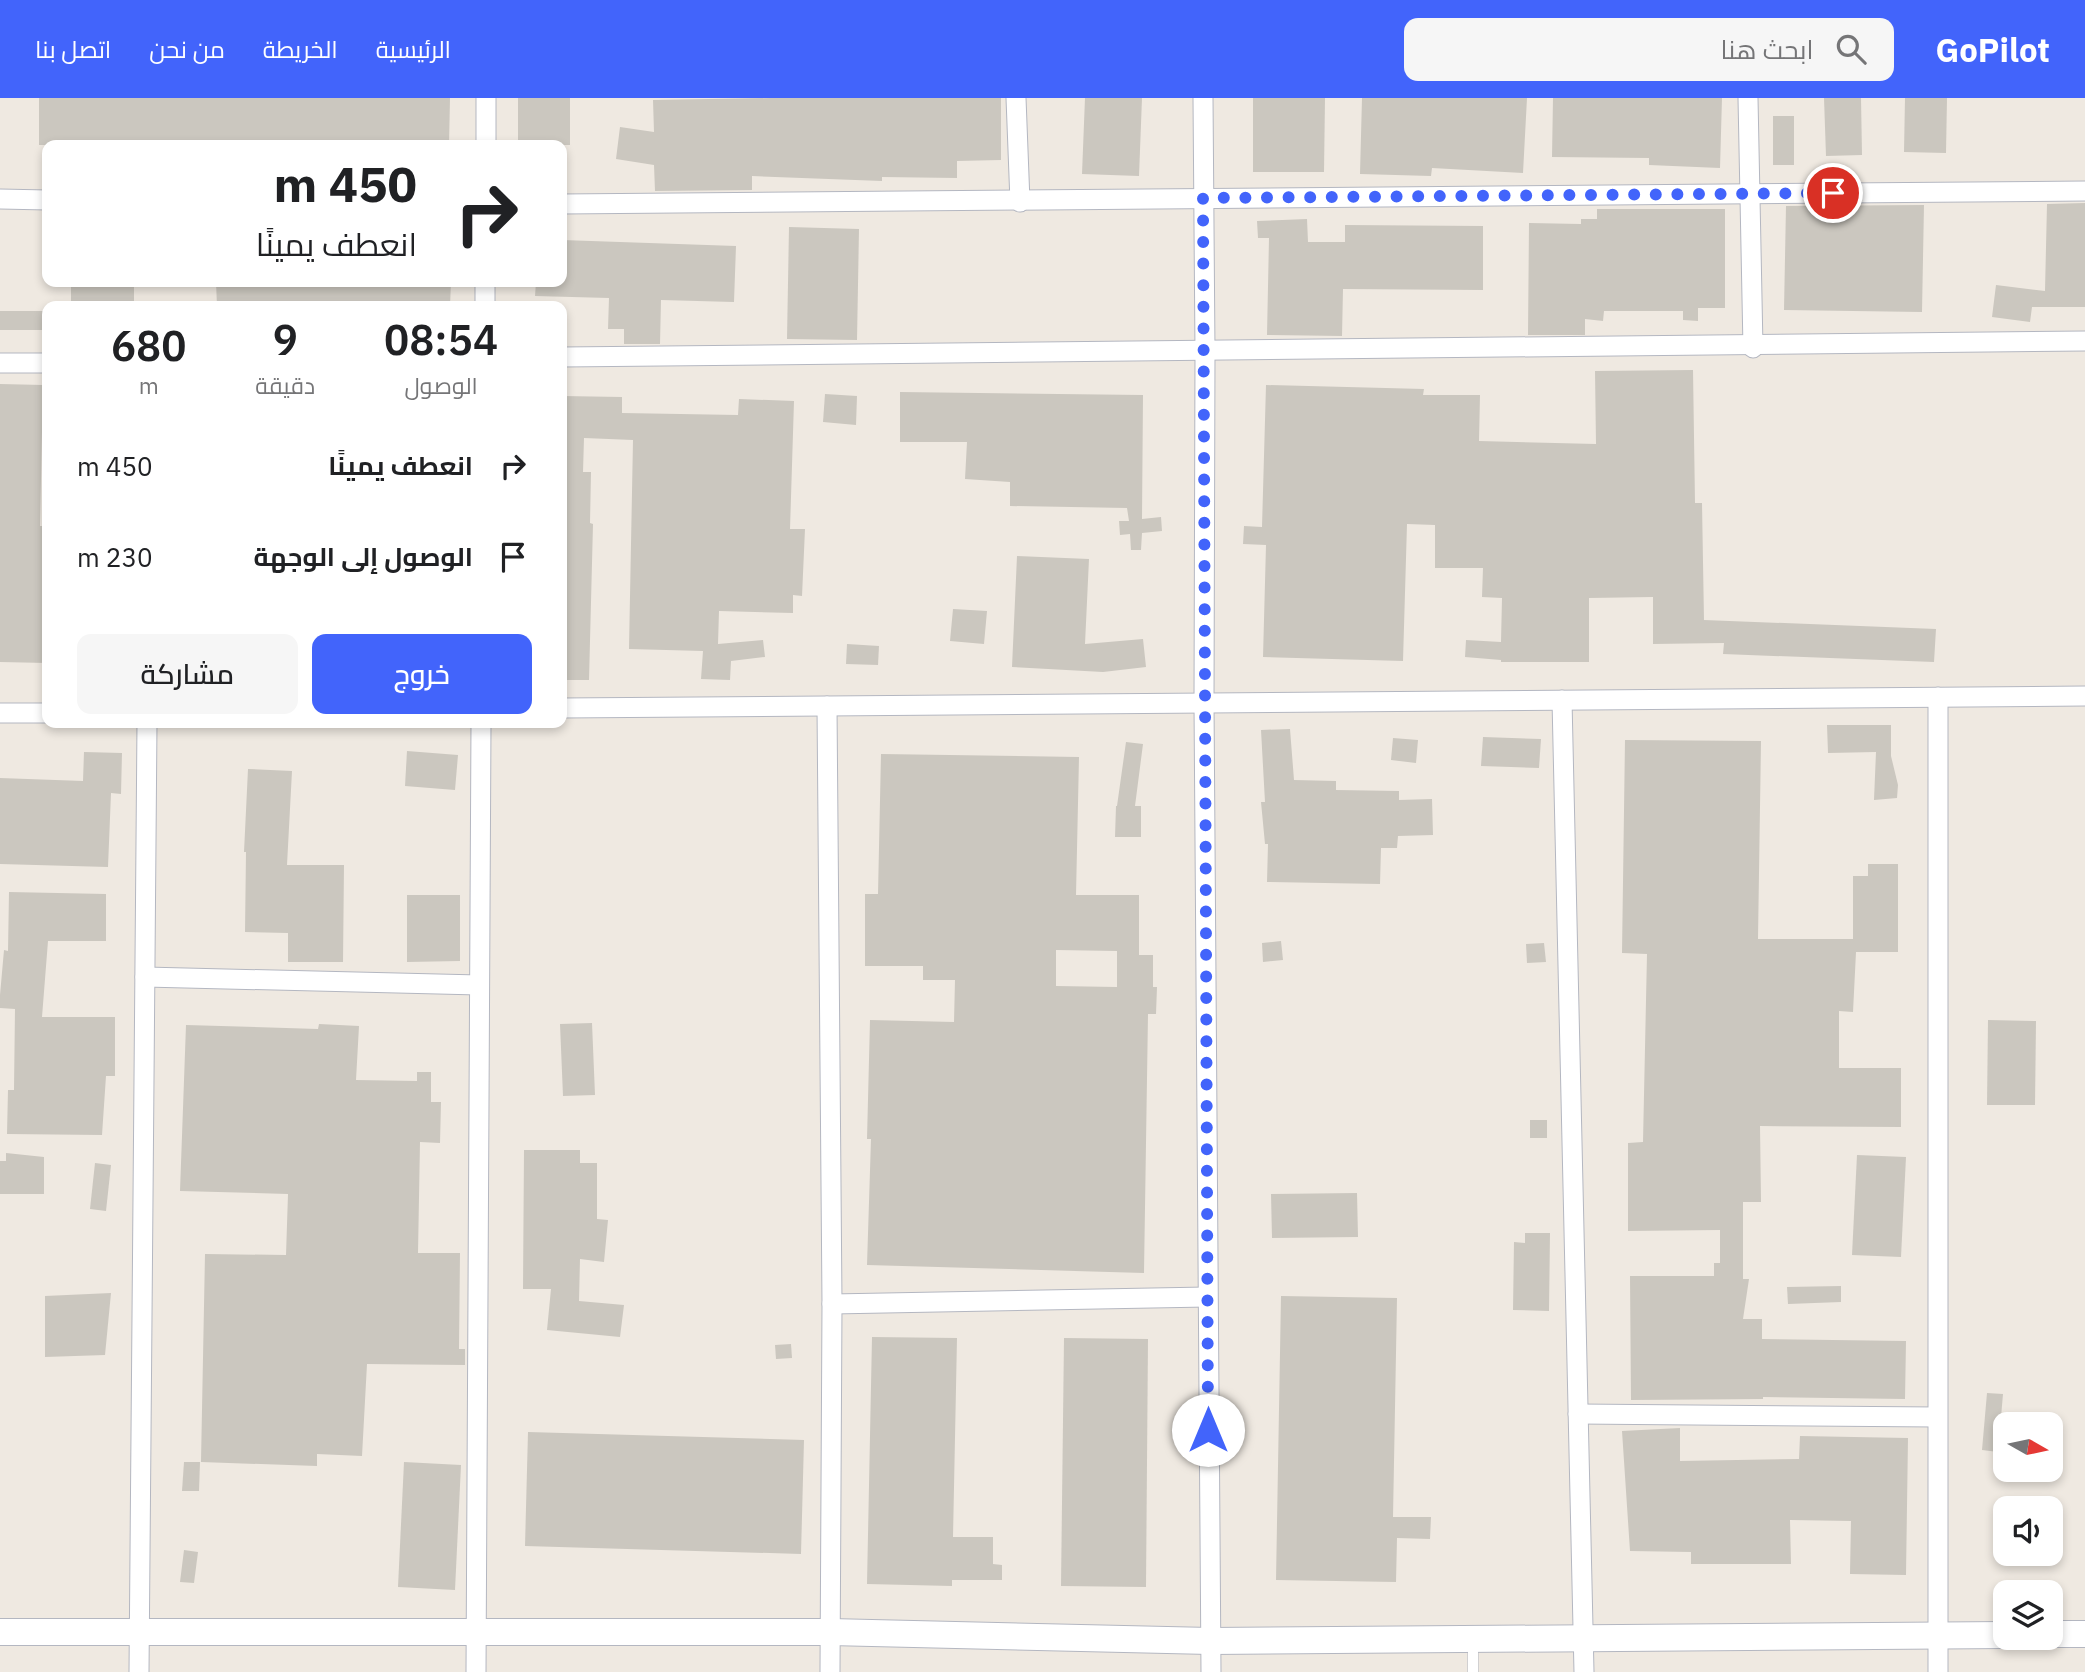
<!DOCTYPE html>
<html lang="ar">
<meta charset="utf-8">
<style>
:root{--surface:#fff;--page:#f6f6f6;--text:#202124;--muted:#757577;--accent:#4264fb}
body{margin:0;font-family:"IBM Plex Sans",Cairo,sans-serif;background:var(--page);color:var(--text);direction:rtl;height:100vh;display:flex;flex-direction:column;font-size:26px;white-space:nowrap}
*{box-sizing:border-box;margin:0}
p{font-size:23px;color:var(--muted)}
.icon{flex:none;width:38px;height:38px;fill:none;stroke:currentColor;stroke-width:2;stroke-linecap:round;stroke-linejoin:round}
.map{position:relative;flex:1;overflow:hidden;direction:ltr}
.sheet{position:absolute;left:42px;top:203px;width:525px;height:427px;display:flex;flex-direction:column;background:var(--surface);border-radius:14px;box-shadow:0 4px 10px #0003;direction:rtl}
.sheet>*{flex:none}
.hud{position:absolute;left:42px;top:42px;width:525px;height:147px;border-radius:14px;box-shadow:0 4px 10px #0003;direction:rtl;background:#fff;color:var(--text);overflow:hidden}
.needle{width:46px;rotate:99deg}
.fabs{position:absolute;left:1993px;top:1314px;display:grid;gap:14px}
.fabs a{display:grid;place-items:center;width:70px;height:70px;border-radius:14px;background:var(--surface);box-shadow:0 4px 10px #0003;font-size:35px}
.pin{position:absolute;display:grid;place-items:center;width:60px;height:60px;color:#fff;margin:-30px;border:4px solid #fff;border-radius:50%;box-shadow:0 2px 7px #0007}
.me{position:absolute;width:77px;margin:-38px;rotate:0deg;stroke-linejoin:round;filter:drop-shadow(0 0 5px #0008)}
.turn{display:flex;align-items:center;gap:24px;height:147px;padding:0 35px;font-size:32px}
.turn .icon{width:91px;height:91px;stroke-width:2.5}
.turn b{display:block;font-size:49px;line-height:60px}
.eta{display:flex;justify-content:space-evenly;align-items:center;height:119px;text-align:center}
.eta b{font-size:42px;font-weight:600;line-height:49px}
.button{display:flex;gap:14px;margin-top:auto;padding:14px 35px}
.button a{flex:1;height:80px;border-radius:14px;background:var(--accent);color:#fff;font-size:28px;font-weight:600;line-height:80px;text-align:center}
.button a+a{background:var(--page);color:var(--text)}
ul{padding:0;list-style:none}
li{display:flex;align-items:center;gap:21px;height:91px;padding:0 35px}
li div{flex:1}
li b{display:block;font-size:26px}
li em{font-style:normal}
header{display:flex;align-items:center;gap:42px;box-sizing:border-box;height:98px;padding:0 35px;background:var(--accent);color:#fff}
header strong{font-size:33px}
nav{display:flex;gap:38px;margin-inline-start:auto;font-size:24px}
.search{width:490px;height:63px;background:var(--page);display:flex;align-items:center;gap:18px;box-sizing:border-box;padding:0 24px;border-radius:14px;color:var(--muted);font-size:26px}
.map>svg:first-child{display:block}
.building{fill:#cbc7bf;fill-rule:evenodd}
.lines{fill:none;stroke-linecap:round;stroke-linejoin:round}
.lane-casing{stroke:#b4b7c1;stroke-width:11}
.street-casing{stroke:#b4b7c1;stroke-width:21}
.secondary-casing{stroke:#b4b7c1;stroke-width:28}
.lane{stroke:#fff;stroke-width:10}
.street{stroke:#fff;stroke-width:19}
.secondary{stroke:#fff;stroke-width:26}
.route{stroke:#4264fb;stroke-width:12;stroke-dasharray:0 21.6}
</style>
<header>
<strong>GoPilot</strong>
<div class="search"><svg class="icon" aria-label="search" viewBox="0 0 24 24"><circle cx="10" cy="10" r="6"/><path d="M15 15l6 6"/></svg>ابحث هنا</div>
<nav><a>الرئيسية</a><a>الخريطة</a><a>من نحن</a><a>اتصل بنا</a></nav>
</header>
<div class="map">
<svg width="2085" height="1574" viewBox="0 0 2085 1574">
<rect width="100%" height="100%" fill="#efe9e1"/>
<g class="building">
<path d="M 39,0 L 450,0 L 449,47 L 39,47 Z"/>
<rect x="518" y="0" width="52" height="47"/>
<path d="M 770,0 L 1001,0 L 1001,62 L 957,63 L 957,80 L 882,79 L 882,83 L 752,78 L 752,92 L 655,93 L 654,67 L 616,61 L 620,29 L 654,34 L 653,2 Z"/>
<path d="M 1085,0 L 1142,0 L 1139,78 L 1082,76 Z"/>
<path d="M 1253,0 L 1325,0 L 1324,74 L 1253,74 Z"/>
<path d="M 1362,0 L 1527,0 L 1523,75 L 1432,70 L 1431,78 L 1360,76 Z"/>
<path d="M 1553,0 L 1722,0 L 1720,70 L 1649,67 L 1649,60 L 1552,59 Z"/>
<path d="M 1824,0 L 1861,0 L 1862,57 L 1826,58 Z"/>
<path d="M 1905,0 L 1947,0 L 1946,55 L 1904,54 Z"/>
<rect x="1773" y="18" width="21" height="49"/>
<path d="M 2085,105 L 2085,209 L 2032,209 L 2030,224 L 1992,219 L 1996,187 L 2045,193 L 2047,106 Z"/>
<path d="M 1924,107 L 1922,214 L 1784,212 L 1786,108 Z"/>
<path d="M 1597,111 L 1725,111 L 1725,210 L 1698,210 L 1698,223 L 1683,222 L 1683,213 L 1604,213 L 1603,223 L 1585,221 L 1585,237 L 1528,237 L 1529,125 L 1581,126 L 1581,121 L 1597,121 Z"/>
<path d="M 1307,121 L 1308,144 L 1345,144 L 1345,127 L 1483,128 L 1483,192 L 1343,191 L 1342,238 L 1267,237 L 1269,140 L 1258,140 L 1257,123 Z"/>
<path d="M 789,129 L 859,131 L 857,242 L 787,241 Z"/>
<path d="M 562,142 L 736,148 L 734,204 L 661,202 L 660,246 L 624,246 L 624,231 L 608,231 L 609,200 L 535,198 L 536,184 L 562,184 Z"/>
<rect x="71" y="184" width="63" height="24"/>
<path d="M 216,184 L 451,184 L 450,208 L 217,208 Z"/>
<rect x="0" y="213" width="47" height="19"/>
<path d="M 1693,272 L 1695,405 L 1702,405 L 1704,522 L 1936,531 L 1934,564 L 1723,556 L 1724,545 L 1653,546 L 1653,499 L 1589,500 L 1589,564 L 1501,564 L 1501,562 L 1465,559 L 1466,542 L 1501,544 L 1502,500 L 1482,499 L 1483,470 L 1435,470 L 1435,427 L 1407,426 L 1403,563 L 1263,559 L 1266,447 L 1243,446 L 1244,428 L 1262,429 L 1266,287 L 1424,291 L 1423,297 L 1480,297 L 1479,343 L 1596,346 L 1595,273 Z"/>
<path d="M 0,286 L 43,287 L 40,428 L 47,428 L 47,565 L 0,564 Z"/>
<path d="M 900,294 L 1143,297 L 1142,421 L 1161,419 L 1162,433 L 1142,435 L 1141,452 L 1131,452 L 1130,436 L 1120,437 L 1119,423 L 1129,423 L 1127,410 L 1010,408 L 1010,384 L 965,381 L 967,344 L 900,344 Z"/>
<path d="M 825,296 L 857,298 L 856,327 L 823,324 Z"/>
<path d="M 562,298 L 622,299 L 622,315 L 738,317 L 739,301 L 794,303 L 790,431 L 805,431 L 802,498 L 793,497 L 793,515 L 719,513 L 718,546 L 763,542 L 765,559 L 731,563 L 730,582 L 701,581 L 703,553 L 629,551 L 633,342 L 584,340 L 583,374 L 591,374 L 590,425 L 593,426 L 589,582 L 562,582 Z"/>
<path d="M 1017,458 L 1089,461 L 1085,546 L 1143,541 L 1146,569 L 1103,574 L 1012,569 Z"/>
<path d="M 953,511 L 987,513 L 984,546 L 950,543 Z"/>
<path d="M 847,546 L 879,548 L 878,567 L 846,566 Z"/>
<path d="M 1827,627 L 1891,627 L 1891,658 L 1898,687 L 1897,700 L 1874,702 L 1876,654 L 1828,655 Z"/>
<path d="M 1290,631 L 1294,682 L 1336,683 L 1336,692 L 1399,693 L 1399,702 L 1432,701 L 1433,737 L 1398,738 L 1397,750 L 1381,750 L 1380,786 L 1267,784 L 1268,746 L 1265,746 L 1261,704 L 1265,704 L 1261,632 Z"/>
<path d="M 1483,639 L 1541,641 L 1539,670 L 1481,668 Z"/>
<path d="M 1393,640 L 1418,642 L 1416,665 L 1391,662 Z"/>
<path d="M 1625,642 L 1761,643 L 1758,841 L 1853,841 L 1853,778 L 1868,778 L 1868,766 L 1898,766 L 1898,854 L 1856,854 L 1853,914 L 1839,913 L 1839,970 L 1901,970 L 1901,1029 L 1760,1028 L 1761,1104 L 1743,1104 L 1743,1181 L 1749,1181 L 1743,1221 L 1762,1221 L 1762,1241 L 1906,1243 L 1905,1301 L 1763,1299 L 1763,1301 L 1631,1302 L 1630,1178 L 1714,1178 L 1714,1165 L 1720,1165 L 1720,1132 L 1628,1133 L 1628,1045 L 1643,1044 L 1647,856 L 1622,855 Z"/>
<path d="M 1126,644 L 1143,646 L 1135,708 L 1141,708 L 1141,739 L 1115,739 L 1116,708 L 1117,708 Z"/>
<path d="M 407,653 L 458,657 L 455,692 L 405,688 Z"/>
<path d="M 84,654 L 122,655 L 121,696 L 111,695 L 108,769 L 0,766 L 0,680 L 83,683 Z"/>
<path d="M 881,656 L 1079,659 L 1076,797 L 1139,797 L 1139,857 L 1153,857 L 1153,889 L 1157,889 L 1156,916 L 1148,916 L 1144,1175 L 867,1167 L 871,1041 L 867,1041 L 870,922 L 954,924 L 955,882 L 923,882 L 923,868 L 865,868 L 865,796 L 878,796 ZM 1056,852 L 1117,853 L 1117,889 L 1056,888 Z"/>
<path d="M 248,671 L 292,673 L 287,767 L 344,767 L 343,864 L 288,864 L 288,835 L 245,834 L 246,754 L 244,754 Z"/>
<path d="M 9,794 L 106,796 L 106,843 L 48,843 L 42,919 L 115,919 L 115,978 L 106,978 L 102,1037 L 7,1036 L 8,992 L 14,992 L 15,911 L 0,910 L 0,897 L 4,852 L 8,853 Z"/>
<path d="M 407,797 L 460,797 L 460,863 L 407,864 Z"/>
<path d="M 1281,843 L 1283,862 L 1263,864 L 1262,845 Z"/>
<path d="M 1544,845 L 1546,864 L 1527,865 L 1526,846 Z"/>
<path d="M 1988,922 L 2036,923 L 2035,1007 L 1987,1007 Z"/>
<path d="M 592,925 L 595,997 L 563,998 L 560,926 Z"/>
<path d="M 319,926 L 359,928 L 356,982 L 417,983 L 417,974 L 431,974 L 431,1004 L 441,1004 L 440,1045 L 420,1044 L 418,1155 L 460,1155 L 459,1251 L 465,1251 L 465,1267 L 367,1266 L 362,1358 L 317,1356 L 317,1368 L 201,1364 L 205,1156 L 286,1157 L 288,1096 L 180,1093 L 186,927 L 318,931 Z"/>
<rect x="1530" y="1022" width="17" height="18"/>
<path d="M 524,1052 L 580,1052 L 580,1065 L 597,1065 L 597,1121 L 608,1122 L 604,1164 L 580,1161 L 579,1203 L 624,1207 L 620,1239 L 547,1232 L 551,1191 L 523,1191 Z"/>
<path d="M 6,1055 L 44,1059 L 44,1096 L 0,1096 L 0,1063 L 6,1063 Z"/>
<path d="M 1857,1057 L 1906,1059 L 1901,1159 L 1852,1157 Z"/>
<path d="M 95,1065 L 111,1067 L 106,1113 L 90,1111 Z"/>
<path d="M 1357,1095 L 1358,1139 L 1272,1140 L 1271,1096 Z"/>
<path d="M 1525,1135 L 1550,1135 L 1549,1213 L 1513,1212 L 1514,1144 L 1525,1145 Z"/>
<path d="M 1841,1188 L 1841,1204 L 1788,1206 L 1787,1189 Z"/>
<path d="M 111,1195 L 105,1257 L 45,1259 L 45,1198 Z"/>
<path d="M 1281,1198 L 1397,1200 L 1393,1419 L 1431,1419 L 1430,1441 L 1397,1440 L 1396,1484 L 1276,1482 Z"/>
<path d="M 872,1239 L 957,1240 L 953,1439 L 993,1439 L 993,1466 L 1002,1467 L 1002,1482 L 952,1482 L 952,1488 L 867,1486 Z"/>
<path d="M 1064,1240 L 1148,1241 L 1146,1489 L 1061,1488 Z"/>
<path d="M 791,1246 L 792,1260 L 776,1261 L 775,1247 Z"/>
<path d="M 1987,1295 L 2003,1296 L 1998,1354 L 1982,1352 Z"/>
<path d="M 1680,1330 L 1680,1363 L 1799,1361 L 1800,1338 L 1908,1340 L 1906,1477 L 1850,1476 L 1851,1423 L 1790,1422 L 1791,1466 L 1691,1466 L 1691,1454 L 1630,1453 L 1622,1333 Z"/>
<path d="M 528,1334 L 804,1342 L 801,1456 L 525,1448 Z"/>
<path d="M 184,1364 L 200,1364 L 199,1393 L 182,1393 Z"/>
<path d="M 404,1364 L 461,1367 L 455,1492 L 398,1489 Z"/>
<path d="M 184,1452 L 198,1454 L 194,1485 L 180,1484 Z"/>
</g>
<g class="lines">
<g class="lane-casing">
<path id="lane" d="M 1473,1574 L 1473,1541"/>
</g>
<g class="street-casing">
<g id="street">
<path d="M 486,0 L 486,47"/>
<path d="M 1016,0 L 1020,104"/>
<path d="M 1203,0 L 1205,254 L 1204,605 L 1211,1574"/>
<path d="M 1748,0 L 1753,250"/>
<path d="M 0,101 L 47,102"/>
<path d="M 562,106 L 2085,93"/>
<path d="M 485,208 L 485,184"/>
<path d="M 562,259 C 1069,258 1577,253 2085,243"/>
<path d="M 0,265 L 47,265"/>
<path d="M 1938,599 L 1938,1574"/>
<path d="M 1562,602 L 1584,1574"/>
<path d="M 827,608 L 832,1206 L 830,1574"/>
<path d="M 562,610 L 2085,598"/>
<path d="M 0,615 L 47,615"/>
<path d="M 145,879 L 479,887"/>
<path d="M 832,1206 L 1207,1199"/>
<path d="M 1578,1316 L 1936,1319"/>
<path d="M 139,1574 L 147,625"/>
<path d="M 476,1574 L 481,625"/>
</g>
</g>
<g class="secondary-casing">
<g id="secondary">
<path d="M 0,1534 L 830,1534 L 1210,1543 L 2006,1537"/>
<path d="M 2051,1536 L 2085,1536"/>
</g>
</g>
<use href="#lane" class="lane"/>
<use href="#street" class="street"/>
<use href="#secondary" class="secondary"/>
</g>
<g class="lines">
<path class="route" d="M 1208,1332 L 1203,100 L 1833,95"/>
</g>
</svg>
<div class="fabs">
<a><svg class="needle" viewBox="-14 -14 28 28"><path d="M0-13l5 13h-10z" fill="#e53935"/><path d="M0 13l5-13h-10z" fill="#757577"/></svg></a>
<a><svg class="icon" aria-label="sound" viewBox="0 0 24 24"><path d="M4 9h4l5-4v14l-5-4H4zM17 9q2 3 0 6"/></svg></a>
<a><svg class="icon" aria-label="layers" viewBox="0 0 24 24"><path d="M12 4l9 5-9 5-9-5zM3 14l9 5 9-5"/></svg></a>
</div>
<div class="pin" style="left:1833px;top:95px;background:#d93025"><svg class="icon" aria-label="arrive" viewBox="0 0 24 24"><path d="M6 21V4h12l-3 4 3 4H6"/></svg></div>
<svg class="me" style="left:1208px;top:1332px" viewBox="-20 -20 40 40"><circle r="19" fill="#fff"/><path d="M0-13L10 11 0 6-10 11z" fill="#4264fb"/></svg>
<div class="hud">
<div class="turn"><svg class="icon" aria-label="right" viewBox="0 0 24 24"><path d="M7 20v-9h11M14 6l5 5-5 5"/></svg><div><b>450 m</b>انعطف يمينًا</div></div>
</div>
<section class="sheet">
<div class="eta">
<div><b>08:54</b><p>الوصول</p></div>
<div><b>9</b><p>دقيقة</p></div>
<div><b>680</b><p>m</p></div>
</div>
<ul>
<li><svg class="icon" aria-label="right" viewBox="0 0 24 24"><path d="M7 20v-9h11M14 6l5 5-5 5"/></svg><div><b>انعطف يمينًا</b></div><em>450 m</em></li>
<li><svg class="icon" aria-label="arrive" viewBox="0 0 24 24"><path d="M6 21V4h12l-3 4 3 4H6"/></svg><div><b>الوصول إلى الوجهة</b></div><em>230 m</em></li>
</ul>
<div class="button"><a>خروج</a><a>مشاركة</a></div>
</section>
</div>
